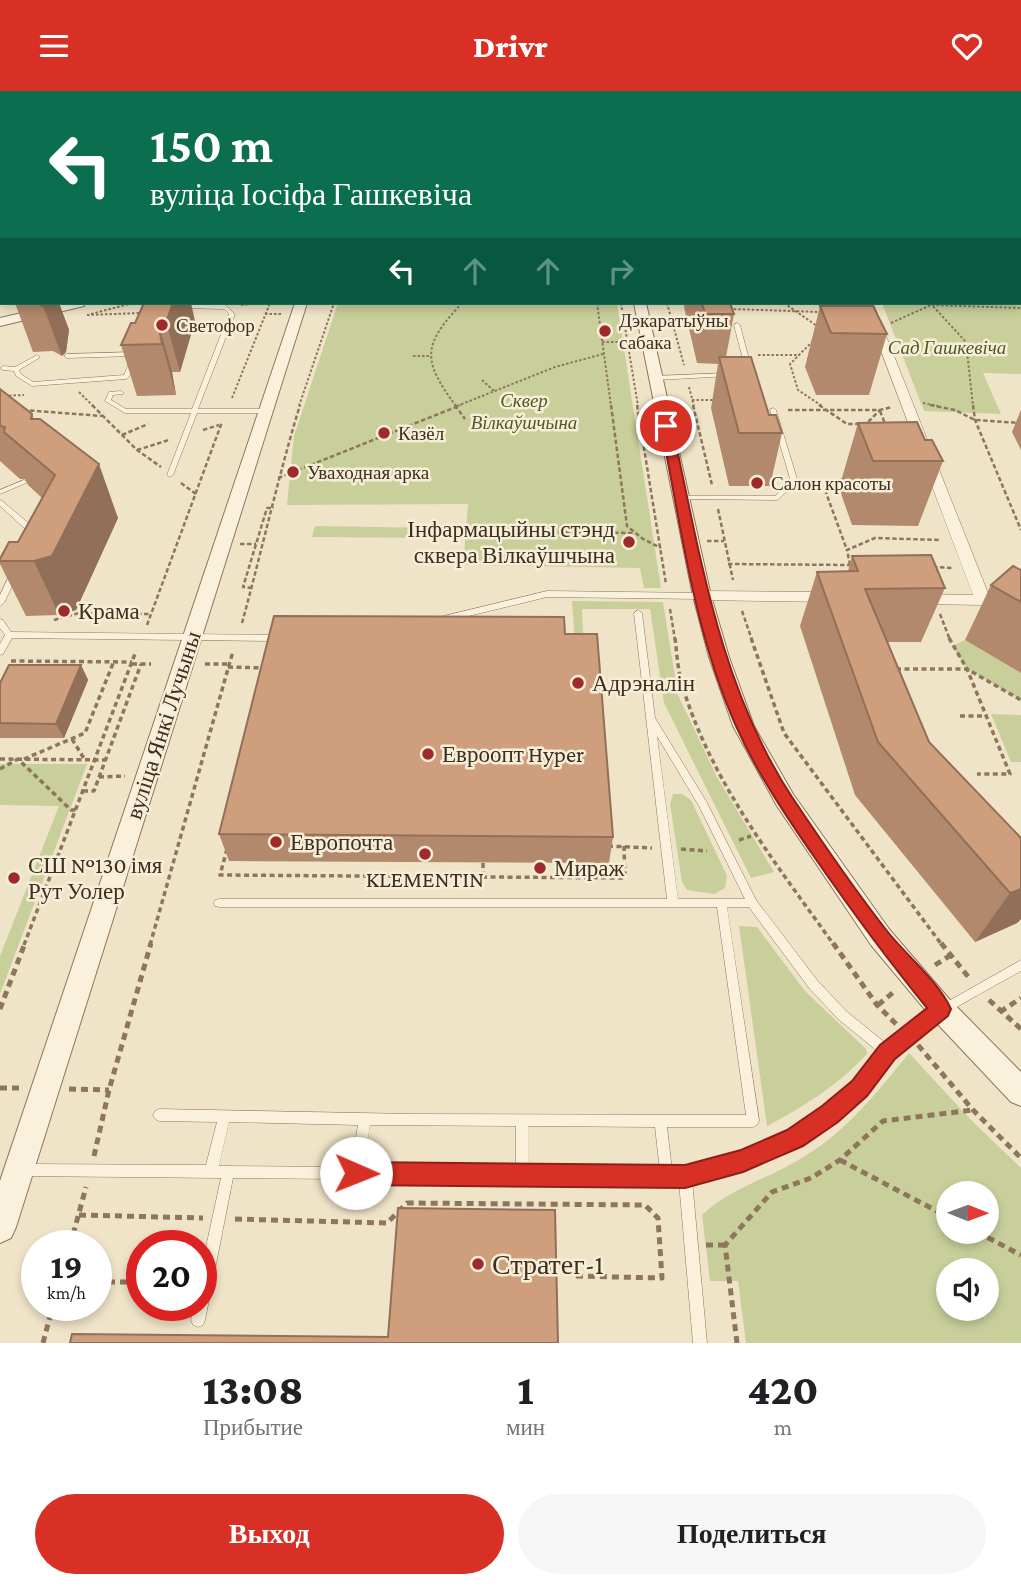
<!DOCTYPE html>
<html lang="ru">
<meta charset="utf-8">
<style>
:root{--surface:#fff;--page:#f6f6f6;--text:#202124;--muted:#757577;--accent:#d93025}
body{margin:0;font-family:"Crimson Pro",serif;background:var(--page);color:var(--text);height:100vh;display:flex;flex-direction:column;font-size:26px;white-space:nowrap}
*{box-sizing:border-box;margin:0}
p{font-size:23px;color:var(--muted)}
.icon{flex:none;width:38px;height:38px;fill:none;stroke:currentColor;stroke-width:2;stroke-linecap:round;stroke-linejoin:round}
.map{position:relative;height:1252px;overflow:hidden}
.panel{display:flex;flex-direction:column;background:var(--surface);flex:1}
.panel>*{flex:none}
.hud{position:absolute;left:0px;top:0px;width:1022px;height:214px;box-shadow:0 4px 10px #0003;background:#0b6e4f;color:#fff;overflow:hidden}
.needle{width:46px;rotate:91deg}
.tools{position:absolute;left:936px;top:1090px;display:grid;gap:14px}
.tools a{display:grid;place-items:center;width:63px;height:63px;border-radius:50%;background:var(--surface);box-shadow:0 4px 10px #0003;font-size:35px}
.speed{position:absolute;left:21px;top:1139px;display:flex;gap:14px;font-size:35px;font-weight:700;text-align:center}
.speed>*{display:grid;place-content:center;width:91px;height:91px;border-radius:50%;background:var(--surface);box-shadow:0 4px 10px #0003;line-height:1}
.speed small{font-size:18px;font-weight:400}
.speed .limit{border:10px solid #d22;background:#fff;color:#111}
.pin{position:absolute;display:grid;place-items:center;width:60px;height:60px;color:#fff;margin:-30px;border:4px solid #fff;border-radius:50%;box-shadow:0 2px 7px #0007}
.me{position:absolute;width:77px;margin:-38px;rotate:91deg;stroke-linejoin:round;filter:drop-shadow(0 0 5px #0008)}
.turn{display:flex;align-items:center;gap:24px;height:147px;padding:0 35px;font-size:32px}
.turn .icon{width:91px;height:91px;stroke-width:2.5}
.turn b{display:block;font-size:49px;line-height:60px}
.lanes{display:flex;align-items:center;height:66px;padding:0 35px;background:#0003;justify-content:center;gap:35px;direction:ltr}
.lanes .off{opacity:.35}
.eta{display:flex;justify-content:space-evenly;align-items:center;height:119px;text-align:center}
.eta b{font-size:42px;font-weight:800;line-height:49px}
.action{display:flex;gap:14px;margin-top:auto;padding:14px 35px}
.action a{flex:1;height:80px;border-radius:42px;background:var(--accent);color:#fff;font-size:28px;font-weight:800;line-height:80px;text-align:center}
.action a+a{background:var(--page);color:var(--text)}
header{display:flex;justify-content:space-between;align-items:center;height:91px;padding:0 35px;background:var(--accent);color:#fff;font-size:32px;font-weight:800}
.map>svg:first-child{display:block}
.green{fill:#c9cf9b;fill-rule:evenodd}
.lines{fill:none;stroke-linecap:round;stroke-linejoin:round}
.service-casing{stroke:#8d765c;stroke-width:1}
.minor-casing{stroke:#8d765c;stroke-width:1}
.tertiary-casing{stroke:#8d765c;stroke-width:2}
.path-far3{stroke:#8d765c;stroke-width:2;stroke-dasharray:2.5 2;stroke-linecap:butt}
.path-far2{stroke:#8d765c;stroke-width:2.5;stroke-dasharray:4.5 2.5;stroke-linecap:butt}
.path-far1{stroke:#8d765c;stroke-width:3.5;stroke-dasharray:5 3.5;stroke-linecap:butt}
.path{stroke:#8d765c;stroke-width:5;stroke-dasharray:7 5;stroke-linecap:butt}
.service{fill:#faf1dc;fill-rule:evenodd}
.minor{fill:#faf1dc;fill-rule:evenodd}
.tertiary{fill:#faf1dc;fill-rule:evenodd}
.rail{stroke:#3d2e20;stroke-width:2.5;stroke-dasharray:6 6;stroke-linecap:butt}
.wall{fill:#b2896c}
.shaded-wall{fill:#916f58}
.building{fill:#cf9f7d;stroke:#916f58;stroke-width:2}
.route{fill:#d93025;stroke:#8d1f18;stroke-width:2}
.poi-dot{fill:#9e2a2b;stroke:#f7eed8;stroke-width:2.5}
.labels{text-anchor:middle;stroke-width:5;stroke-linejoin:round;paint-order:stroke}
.far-poi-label{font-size:19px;fill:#3d2e20;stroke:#f7eed8;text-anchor:start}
.far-park-label{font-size:19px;font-style:italic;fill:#4d5a26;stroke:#f7eed8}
.poi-label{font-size:23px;fill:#3d2e20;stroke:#f7eed8;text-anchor:start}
.street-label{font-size:23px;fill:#3d2e20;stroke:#f7eed8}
.near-poi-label{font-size:28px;fill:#3d2e20;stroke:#f7eed8;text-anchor:start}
</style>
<header><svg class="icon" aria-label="menu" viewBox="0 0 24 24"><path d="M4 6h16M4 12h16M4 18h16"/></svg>Drivr<svg class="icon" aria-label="heart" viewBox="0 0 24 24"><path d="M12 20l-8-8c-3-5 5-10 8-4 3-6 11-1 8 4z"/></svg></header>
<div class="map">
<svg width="1021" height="1252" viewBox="0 0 1021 1252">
<rect width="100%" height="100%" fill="#f0e4c8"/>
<g class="green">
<path d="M 1021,75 L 1021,283 L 983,282 L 1001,323 L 924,320 L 882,212 L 1020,212 Z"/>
<path d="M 338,212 L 617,212 L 661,497 L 644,497 L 640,477 L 463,474 L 468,413 L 287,414 L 294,345 Z"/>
<path d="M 315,435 L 439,437 L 438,447 L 312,446 Z"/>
<path d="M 572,510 L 663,511 L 678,604 L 717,686 L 774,781 L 751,787 L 664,612 L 650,518 L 582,518 L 584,562 L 575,554 Z"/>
<path d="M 965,549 L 1021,582 L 1021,609 L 967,578 L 952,555 Z"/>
<path d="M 991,623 L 1021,624 L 1021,671 L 1011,671 Z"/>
<path d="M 0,673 L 87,673 L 0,903 L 0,865 L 59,715 L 0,714 Z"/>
<path d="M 673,703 L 682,703 L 691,709 L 727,785 L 725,797 L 714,803 L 687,799 L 682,791 L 670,713 Z"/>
<path d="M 739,835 L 757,836 L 805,900 L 866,958 L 867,963 C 838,994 805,1015 767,1035 Z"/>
<path d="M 909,962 L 971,1029 L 1021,1077 L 1021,1252 L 746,1252 L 738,1190 L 710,1190 L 702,1124 C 732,1096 771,1087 805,1065 C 848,1039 878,1000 909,962 ZM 948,1102 L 987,1102 L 987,1141 L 948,1141 ZM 948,1180 L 987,1180 L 987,1218 L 948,1218 Z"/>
</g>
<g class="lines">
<g class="service-casing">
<g id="service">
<path d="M 98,0 L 102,0 L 101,2 L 97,2 Z"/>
<path d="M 280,0 L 284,0 L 283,2 L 279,2 Z"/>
<path d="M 470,0 L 482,0 L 474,2 L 459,2 Z"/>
<path d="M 936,0 L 941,0 L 942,1 L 939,2 Z"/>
<path d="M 1002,0 L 1010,2 L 1005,2 Z"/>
<path d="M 1018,0 L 1021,0 L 1021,1 L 1019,1 Z"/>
<path d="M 181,214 L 225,214 L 235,223 L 198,318 L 266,318 L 269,320 L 266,322 L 197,322 L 173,384 L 170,386 L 167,384 L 191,322 L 125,322 L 105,310 L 109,301 L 121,300 L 124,302 L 123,303 L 113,304 L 111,309 L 126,318 L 192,318 L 229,223 L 224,218 L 179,217 L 178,216 Z"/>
<path d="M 737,232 L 740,234 L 751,276 L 750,277 L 745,276 L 734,234 Z"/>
<path d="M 136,261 L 139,263 L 129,286 L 126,288 L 32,295 L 16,285 L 14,280 L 3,279 L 0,277 L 3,275 L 15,276 L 37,264 L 40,266 L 39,267 L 19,279 L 21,283 L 33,291 L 124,284 L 132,265 L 67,267 L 64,265 L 67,263 Z"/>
<path d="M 728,282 L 730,283 L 730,285 L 656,289 L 653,287 L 656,285 Z"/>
<path d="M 773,317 L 776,319 L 798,391 L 797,392 L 777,409 L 680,408 L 679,407 L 682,405 L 775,405 L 791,391 L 770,319 Z"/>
<path d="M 24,389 L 27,391 L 26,392 L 0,403 L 0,399 Z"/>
<path d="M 0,409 L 2,410 L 38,440 L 38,444 L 32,444 L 0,415 Z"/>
<path d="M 11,481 L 17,481 L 18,483 L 4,512 L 0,515 L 0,504 Z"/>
<path d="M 547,500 L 702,502 L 706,505 L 702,508 L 547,506 L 444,531 L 440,528 L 444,525 Z"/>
<path d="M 638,519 L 642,522 L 655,627 L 706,710 L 756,809 L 817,889 L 846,920 L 888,954 L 904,939 L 931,920 L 1021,869 L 1021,880 C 984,901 945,920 912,947 C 892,964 880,986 862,1004 C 816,1050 753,1072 692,1089 L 707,1252 L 693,1252 L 679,1091 L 233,1087 L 205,1229 L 203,1234 L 198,1236 L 193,1234 L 191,1229 L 194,1214 L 201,1214 L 201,1179 L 221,1087 L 24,1085 L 20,1083 L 18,1079 L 20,1075 L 24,1073 L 206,1074 L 217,1031 L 159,1030 L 155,1028 L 153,1024 L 155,1020 L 159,1018 L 412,1023 L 746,1024 L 717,816 L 219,816 L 215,815 L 214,812 L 215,809 L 219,808 L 667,808 L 634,522 ZM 657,645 L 699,715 L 745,808 L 678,808 ZM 727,816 L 749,816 L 809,897 L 838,928 L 881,963 C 872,974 864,986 853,996 C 817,1030 772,1053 725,1067 C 708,1072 691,1079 672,1079 L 667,1036 L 753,1036 L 757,1034 L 759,1030 ZM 229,1031 L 358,1034 L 351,1076 L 219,1075 ZM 370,1034 L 516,1035 L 516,1077 L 363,1076 ZM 528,1035 L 655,1036 L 660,1079 L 528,1077 Z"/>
<path d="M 0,528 L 3,529 L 11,541 L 268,544 L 272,547 L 268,550 L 12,547 L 3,563 L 0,564 L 0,553 L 5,544 L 0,537 Z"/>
</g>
</g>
<g class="minor-casing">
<g id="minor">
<path d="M 863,212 L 873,212 L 988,502 L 1021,491 L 1021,501 L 983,514 L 919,513 L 911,508 L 919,503 L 973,504 Z"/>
<path d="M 702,500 L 831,501 L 839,506 L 831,511 L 697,509 L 694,505 Z"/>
</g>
</g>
<g class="tertiary-casing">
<g id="tertiary">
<path d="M 64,212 L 85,212 L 84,215 L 0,235 L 0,227 Z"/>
<path d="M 295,212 L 307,212 L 16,1136 L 11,1147 L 0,1152 L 0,1090 Z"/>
<path d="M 634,212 L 646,212 L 711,505 L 729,566 L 754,635 L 793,703 L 889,838 L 950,909 L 1021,981 L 1021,1015 L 1011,1011 L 932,927 L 871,854 L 777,715 L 733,635 L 709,566 L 693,505 Z"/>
</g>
</g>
<g class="path-far3">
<path d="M 624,2 L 639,0"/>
<path d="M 597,212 L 611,315"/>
<path d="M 621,212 L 638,315"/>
<path d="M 667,212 L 684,274"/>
<path d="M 728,212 L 732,218 L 820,221"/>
<path d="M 784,212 L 817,235"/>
<path d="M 930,212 L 966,251 L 973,315"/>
<path d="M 241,214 L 260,212"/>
<path d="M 91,223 L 133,212"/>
<path d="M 265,223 L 282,223"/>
<path d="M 87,224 L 142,222"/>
<path d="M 891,232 L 931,214 L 1021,217"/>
<path d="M 813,250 L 790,273 L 798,299 L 822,315"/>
<path d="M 602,251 L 627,251"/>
<path d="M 758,264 L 799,264"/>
<path d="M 413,265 L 431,265"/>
<path d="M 482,289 L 495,301"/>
<path d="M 689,296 L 694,315"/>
<path d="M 79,301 L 93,315"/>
<path d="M 0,305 L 24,304"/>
<path d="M 232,307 L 270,212"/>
<path d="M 692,309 L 716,309"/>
<path d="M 923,312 L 938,315"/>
<path d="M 299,315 L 334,212"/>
<path d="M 456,315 C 421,268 423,254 462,212"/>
<path d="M 457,315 L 555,276 L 603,263"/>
</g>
<g class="path-far2">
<path d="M 92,314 L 137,359 L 161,376"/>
<path d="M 455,314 L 465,328"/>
<path d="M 611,314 L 627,435 L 643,448 L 661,457"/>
<path d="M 637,314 L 666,493"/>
<path d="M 693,314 L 712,394"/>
<path d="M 819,314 L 847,333 L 866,333 L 880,319"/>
<path d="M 930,314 L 955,319 L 975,329 L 1021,332"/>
<path d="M 973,314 L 975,329 L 1021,439"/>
<path d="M 23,319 L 102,325"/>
<path d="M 788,319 L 880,319 L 892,316"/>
<path d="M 880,320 L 886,335"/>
<path d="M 203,339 L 219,334"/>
<path d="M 122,344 L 148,333"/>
<path d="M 137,359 L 169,349"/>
<path d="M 278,387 L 461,314"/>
<path d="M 843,388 L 825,399 L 847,459"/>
<path d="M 181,392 L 196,403"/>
<path d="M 718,418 L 733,489"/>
<path d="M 453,440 L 633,442"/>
<path d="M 707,450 L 724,450"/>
<path d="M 240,453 L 256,453"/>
<path d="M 728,473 L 852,474"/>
<path d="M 850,474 L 847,459 L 875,447 L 940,449"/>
<path d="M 933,476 L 953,477"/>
<path d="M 252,497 L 243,496 L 267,417 L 274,417"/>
<path d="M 670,518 L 675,549"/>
<path d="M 742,520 L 752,549"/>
<path d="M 940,523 L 950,549"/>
<path d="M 54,529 L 79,522 L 150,523"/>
<path d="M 242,532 C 262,459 278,386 300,314"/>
<path d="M 147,534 L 222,331"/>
</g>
<g class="path-far1">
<path d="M 675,547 C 677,564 678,583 684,600 C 714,695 777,774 834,854"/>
<path d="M 751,547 L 784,642 L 942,854"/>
<path d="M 949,547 L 967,578 L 1010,683 L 977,683"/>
<path d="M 11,570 L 132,571"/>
<path d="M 132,573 L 151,573"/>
<path d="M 205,573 L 229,573"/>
<path d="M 228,576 L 266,577"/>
<path d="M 896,578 L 967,578 L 1021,609"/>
<path d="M 960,625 L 987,625"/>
<path d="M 72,648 L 85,669"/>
<path d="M 0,668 L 105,669"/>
<path d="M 24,668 L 85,642 L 114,570"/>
<path d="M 0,678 L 18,668 L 71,719 L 76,719"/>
<path d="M 99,686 L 125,685"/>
<path d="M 83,700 L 94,700 L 141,573"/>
<path d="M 739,749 L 751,745"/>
<path d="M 608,755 L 652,757"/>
<path d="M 227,758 L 220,784 L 625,787 L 624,755"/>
<path d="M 681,758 L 707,760"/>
<path d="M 483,772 L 483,787"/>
<path d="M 24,854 L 136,560"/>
<path d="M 150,854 L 233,560"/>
</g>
<g class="path">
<path d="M 833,852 L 877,914 L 897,934"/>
<path d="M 941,852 L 970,888"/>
<path d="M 935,874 L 951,864"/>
<path d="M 989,909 L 1021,938"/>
<path d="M 878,914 L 896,899"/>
<path d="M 0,918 L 25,852"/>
<path d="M 1000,921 L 1021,907"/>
<path d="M 918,954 L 973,1019 L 1021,1067"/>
<path d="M 0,997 L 22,997"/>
<path d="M 69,998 L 109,999"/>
<path d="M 94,1065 L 109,999 L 151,852"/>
<path d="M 840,1069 L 948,1126"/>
<path d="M 79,1124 L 203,1127"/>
<path d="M 235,1128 L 387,1132 L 407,1112 L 645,1114 L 658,1127 L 662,1187 L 572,1185"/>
<path d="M 977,1141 L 1021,1164"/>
<path d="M 706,1154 L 725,1154"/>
<path d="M 70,1155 L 86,1096"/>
<path d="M 96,1191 L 142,1191"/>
<path d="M 43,1252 L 53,1214"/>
<path d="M 737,1252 L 725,1154 L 772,1101 L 811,1087 L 840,1069 L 883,1030 L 973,1019"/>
</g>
<use href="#service" class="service"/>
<use href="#minor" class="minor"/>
<use href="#tertiary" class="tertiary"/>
<g class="rail">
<path d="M 532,2 L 547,0"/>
<path d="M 550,2 L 565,0"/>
</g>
</g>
<g class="wall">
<path d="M 0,0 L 96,0 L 95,2 L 2,2 L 2,27 L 0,27 Z"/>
<path d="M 103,0 L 270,0 L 269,2 L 104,2 Z"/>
<path d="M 774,0 L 894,0 L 893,2 L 774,2 Z"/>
<path d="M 1018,1 L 1021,1 L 1021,57 L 1020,2 Z"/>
<path d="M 15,212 L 59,212 L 69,239 L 66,261 L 62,265 L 53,260 L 33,261 Z"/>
<path d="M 685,212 L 730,212 L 734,223 L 726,266 L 782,342 L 770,395 L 729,395 L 711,317 L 718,273 L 697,272 L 684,216 Z"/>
<path d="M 820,215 L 887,243 L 869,304 L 816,304 L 805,276 Z"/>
<path d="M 195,230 L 180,281 L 172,281 L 176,304 L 137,305 L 121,254 L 135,232 Z"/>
<path d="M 0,298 L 32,323 L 34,328 L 118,427 L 76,519 L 59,524 L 26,525 L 0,473 L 0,468 L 18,451 L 42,407 L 28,394 L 25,388 L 20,388 L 0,370 Z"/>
<path d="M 1021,319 L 1021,359 L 1012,341 Z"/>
<path d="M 858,332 L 925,349 L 943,370 L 918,435 L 852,434 L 839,397 Z"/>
<path d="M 852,465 L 945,497 L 921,551 L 888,551 L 929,651 L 1021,747 L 1021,828 L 1017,832 L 975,851 L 855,704 L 800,535 L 817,481 L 848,480 Z"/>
<path d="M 1021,479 L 1021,582 L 965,549 L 991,494 Z"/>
<path d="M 565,543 L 613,746 L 609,772 L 229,770 L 219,743 Z"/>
<path d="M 81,574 L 88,589 L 64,647 L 0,647 L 0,592 Z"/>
</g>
<g class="shaded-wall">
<path d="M 56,0 L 96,0 L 95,2 L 54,2 Z"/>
<path d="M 47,212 L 59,212 L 69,239 L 66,261 L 62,265 L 43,215 Z"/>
<path d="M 173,212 L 191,212 L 195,230 L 180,281 L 166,231 Z"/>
<path d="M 158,231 L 172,281 L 176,304 L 162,253 Z"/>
<path d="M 99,373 L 118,427 L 76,519 L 59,524 L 34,470 Z"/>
<path d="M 81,574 L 88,589 L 64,647 L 56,633 Z"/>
<path d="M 1021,798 L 1021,828 L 1017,832 L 975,851 L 1010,802 Z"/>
</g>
<g class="building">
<path d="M 0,0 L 56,0 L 54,2 L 2,2 L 2,7 L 0,7 Z"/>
<path d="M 581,0 L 631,0 L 634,2 L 569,2 Z"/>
<path d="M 786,0 L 888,0 L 876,2 L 790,2 Z"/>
<path d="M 37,212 L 47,212 L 43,215 Z"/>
<path d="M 144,212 L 173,212 L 166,231 L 158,231 L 162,253 L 121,254 L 131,232 L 135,232 Z"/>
<path d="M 702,212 L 730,212 L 734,223 L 705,223 Z"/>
<path d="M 820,215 L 873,215 L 887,243 L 831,242 Z"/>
<path d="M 719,266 L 751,266 L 769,324 L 776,324 L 782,342 L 739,342 Z"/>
<path d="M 0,298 L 32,323 L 31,328 L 40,328 L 99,373 L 52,465 L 34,470 L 0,470 L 0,468 L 9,451 L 18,451 L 55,384 L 4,341 L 5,336 L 0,335 Z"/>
<path d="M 917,331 L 925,349 L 932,349 L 943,370 L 873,370 L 858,332 Z"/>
<path d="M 931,464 L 945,497 L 865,498 L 929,651 L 1021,747 L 1021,798 L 1010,802 L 878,651 L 817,481 L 858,480 L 852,465 Z"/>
<path d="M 1013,475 L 1021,479 L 1021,511 L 991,494 Z"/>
<path d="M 274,525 L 564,526 L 565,543 L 597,543 L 613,746 L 219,743 Z"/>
<path d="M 9,574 L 81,574 L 56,633 L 0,632 L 0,592 Z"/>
<path d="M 398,1117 L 555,1119 L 558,1252 L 70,1252 L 72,1243 L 388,1246 Z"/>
</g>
<path class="route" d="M 666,332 L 672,335 C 700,462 719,595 792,706 C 822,751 854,798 887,840 C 906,864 939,891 951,918 L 948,925 L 895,968 L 867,1005 L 838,1031 L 803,1055 L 743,1081 L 685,1097 L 356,1094 L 348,1090 L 344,1082 L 348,1074 L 356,1071 L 685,1074 L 741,1059 L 787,1039 L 822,1015 L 852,990 L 880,954 L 927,917 C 887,868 851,819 815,767 C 786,725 757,682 736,635 C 694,541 681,435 661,335 Z"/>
<g class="poi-dot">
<circle cx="162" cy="234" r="7"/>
<circle cx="605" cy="240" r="7"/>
<circle cx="384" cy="342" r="7"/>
<circle cx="293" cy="381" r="7"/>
<circle cx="757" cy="392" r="7"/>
<circle cx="629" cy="451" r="7"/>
<circle cx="64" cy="520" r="7"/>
<circle cx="578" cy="592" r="7"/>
<circle cx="428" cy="663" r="7"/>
<circle cx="276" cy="751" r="7"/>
<circle cx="425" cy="763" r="7"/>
<circle cx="540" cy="777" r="7"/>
<circle cx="14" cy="787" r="7"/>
<circle cx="478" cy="1173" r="7"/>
</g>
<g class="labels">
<g class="far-poi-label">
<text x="619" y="236">Дэкаратыўны<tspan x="619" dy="22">сабака</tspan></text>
<text x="176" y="241">Светофор</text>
<text x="398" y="349">Казёл</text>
<text x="307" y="388">Уваходная арка</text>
<text x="771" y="399">Салон красоты</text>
</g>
<g class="far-park-label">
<text x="947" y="263">Сад Гашкевіча</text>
<text x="524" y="316">Сквер<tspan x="524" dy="22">Вілкаўшчына</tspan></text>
</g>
<g class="poi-label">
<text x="615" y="446" text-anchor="end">Інфармацыйны стэнд<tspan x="615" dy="26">сквера Вілкаўшчына</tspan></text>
<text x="78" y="528">Крама</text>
<text x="592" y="600">Адрэналін</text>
<text x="442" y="671">Евроопт Hyper</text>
<text x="290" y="759">Европочта</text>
<text x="28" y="782">СШ №130 імя<tspan x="28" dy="26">Рут Уолер</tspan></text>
<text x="554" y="785">Мираж</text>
<text x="425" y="796" text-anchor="middle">KLEMENTIN</text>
</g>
<g class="street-label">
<text transform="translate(163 634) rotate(-72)" y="8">вуліца Янкі Лучыны</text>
</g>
<g class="near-poi-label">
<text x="492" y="1183">Стратег-1</text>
</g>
</g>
</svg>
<div class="tools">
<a><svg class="needle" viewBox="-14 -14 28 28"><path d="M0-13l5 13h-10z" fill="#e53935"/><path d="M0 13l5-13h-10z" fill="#757577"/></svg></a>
<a><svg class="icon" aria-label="sound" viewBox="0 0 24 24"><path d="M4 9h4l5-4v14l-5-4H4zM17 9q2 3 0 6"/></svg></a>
</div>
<div class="speed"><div>19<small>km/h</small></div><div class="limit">20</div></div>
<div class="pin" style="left:666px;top:335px;background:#d93025"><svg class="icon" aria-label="arrive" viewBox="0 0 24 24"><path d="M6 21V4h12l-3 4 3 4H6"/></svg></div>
<svg class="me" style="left:356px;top:1082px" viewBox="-20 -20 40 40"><circle r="19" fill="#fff"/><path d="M0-13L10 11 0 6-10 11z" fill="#d93025"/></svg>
<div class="hud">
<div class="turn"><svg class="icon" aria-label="left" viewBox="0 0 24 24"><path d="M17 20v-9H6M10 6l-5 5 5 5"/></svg><div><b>150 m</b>вуліца Іосіфа Гашкевіча</div></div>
<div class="lanes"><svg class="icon" aria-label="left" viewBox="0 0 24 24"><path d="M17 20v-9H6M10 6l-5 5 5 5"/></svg><svg class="icon off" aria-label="ahead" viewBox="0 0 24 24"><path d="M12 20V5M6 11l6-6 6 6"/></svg><svg class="icon off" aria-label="ahead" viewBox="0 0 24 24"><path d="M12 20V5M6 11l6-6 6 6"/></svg><svg class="icon off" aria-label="right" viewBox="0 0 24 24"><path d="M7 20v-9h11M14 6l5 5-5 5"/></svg></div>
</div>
</div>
<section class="panel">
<div class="eta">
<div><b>13:08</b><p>Прибытие</p></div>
<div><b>1</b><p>мин</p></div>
<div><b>420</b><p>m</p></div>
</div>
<div class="action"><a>Выход</a><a>Поделиться</a></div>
</section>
